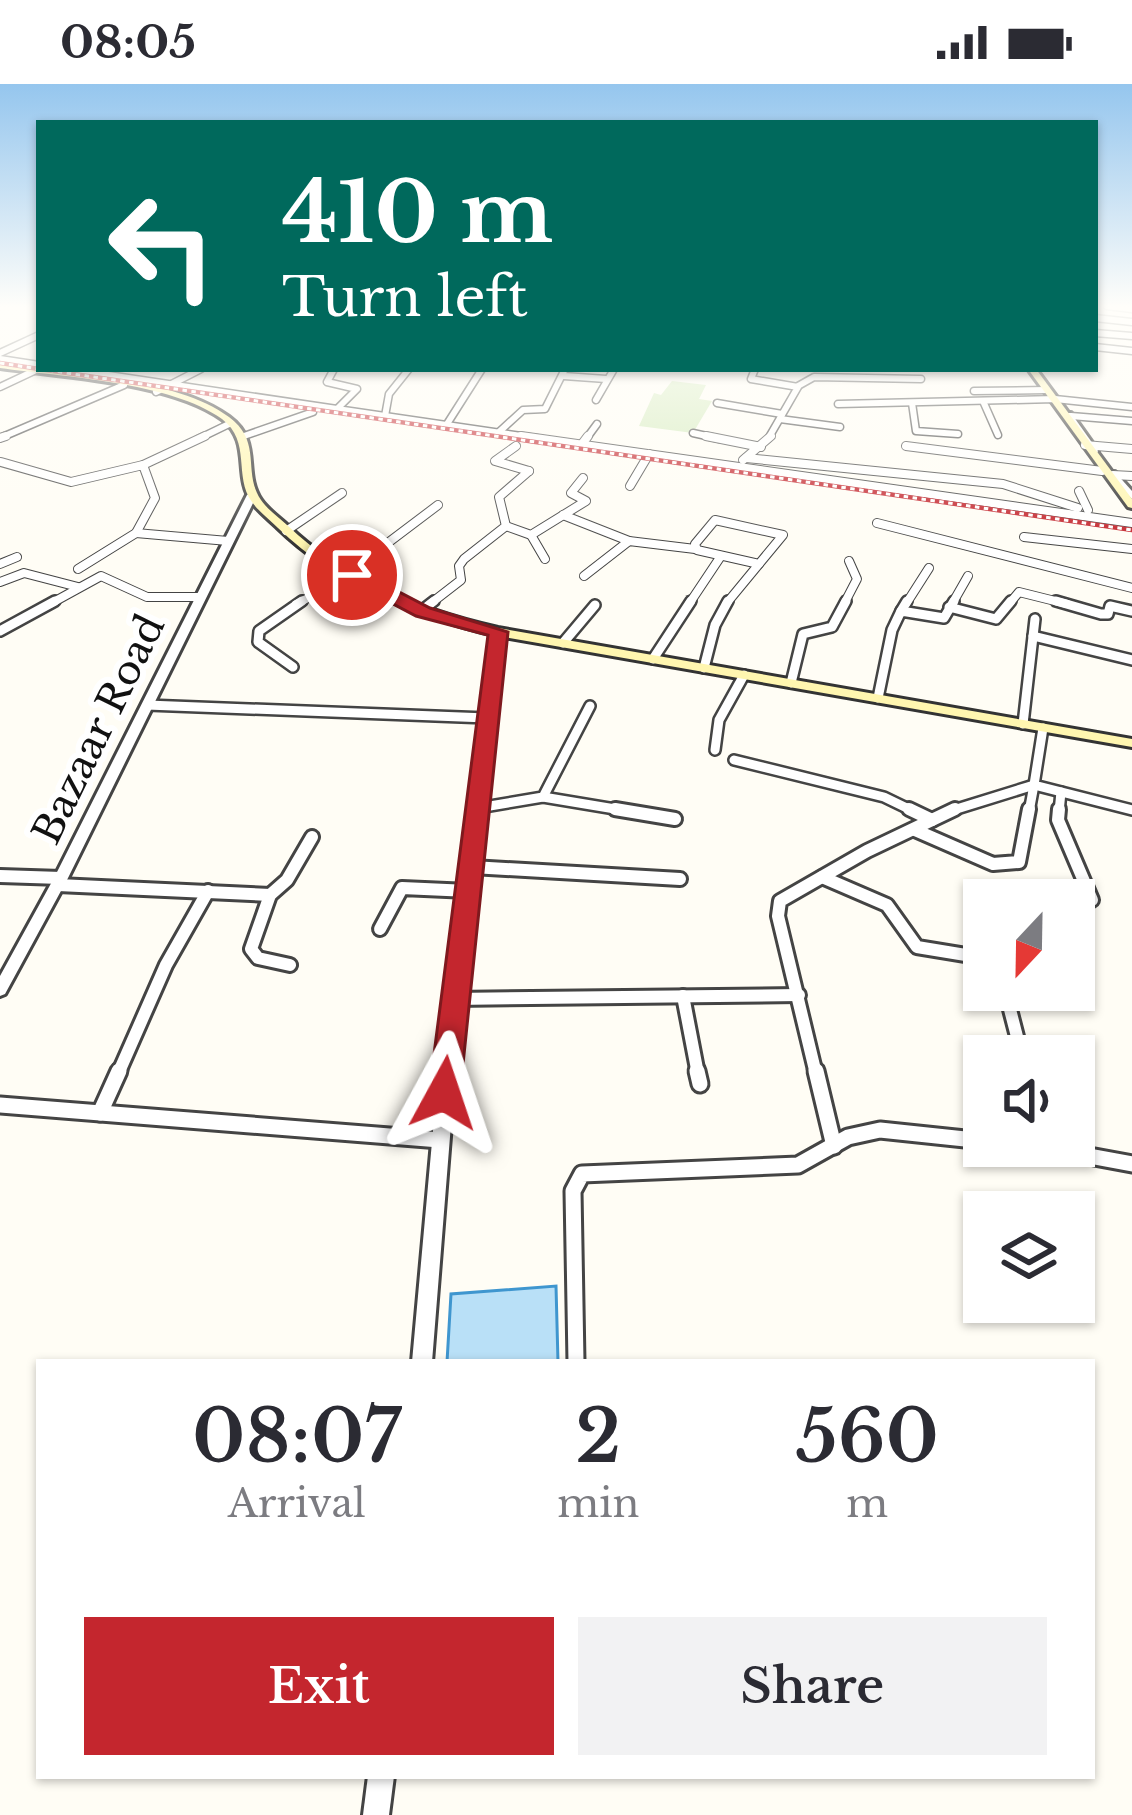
<!DOCTYPE html>
<style>
:root{--surface:#fff;--page:#f2f2f3;--text:#2b2b33;--muted:#7c7c81;--accent:#c4262e}
body{margin:0;font-family:"Libre Baskerville",serif;background:var(--page);color:var(--text);height:100vh;display:flex;flex-direction:column;font-size:45px;white-space:nowrap}
*{box-sizing:border-box;margin:0}
p{font-size:39px;color:var(--muted)}
.icon{flex:none;width:66px;height:66px;fill:none;stroke:currentColor;stroke-width:2;stroke-linecap:round;stroke-linejoin:round}
.map{position:relative;flex:1;overflow:hidden}
.panel{position:absolute;left:36px;top:1275px;width:1059px;height:420px;display:flex;flex-direction:column;background:var(--surface);border-radius:0px;box-shadow:0 3px 9px #0004}
.panel>*{flex:none}
.guide{position:absolute;left:36px;top:36px;width:1062px;height:252px;border-radius:0px;box-shadow:0 3px 9px #0004;background:#00695c;color:#fff;overflow:hidden}
.needle{width:78px;rotate:202deg}
.buttons{position:absolute;left:963px;top:795px;display:grid;gap:24px}
.buttons a{display:grid;place-items:center;width:132px;height:132px;border-radius:0px;background:var(--surface);box-shadow:0 3px 9px #0004;font-size:60px}
.pin{position:absolute;display:grid;place-items:center;width:102px;height:102px;color:#fff;margin:-51px;border:6px solid #fff;border-radius:50%;box-shadow:0 3px 12px #0007}
.me{position:absolute;width:132px;margin:-66px;rotate:5deg;stroke-linejoin:round;filter:drop-shadow(0 0 9px #0008)}
.turn{display:flex;align-items:center;gap:42px;height:252px;padding:0 48px;font-size:54px}
.turn .icon{width:156px;height:156px;stroke-width:2.5}
.turn b{display:block;font-size:84px;line-height:102px}
.eta{display:flex;justify-content:space-evenly;align-items:center;height:204px;text-align:center}
.eta b{font-size:72px;font-weight:600;line-height:84px}
.button{display:flex;gap:24px;margin-top:auto;padding:24px 48px}
.button a{flex:1;height:138px;border-radius:0px;background:var(--accent);color:#fff;font-size:48px;font-weight:600;line-height:138px;text-align:center}
.button a+a{background:var(--page);color:var(--text)}
.status{display:flex;justify-content:space-between;align-items:center;height:84px;padding:0 60px;background:var(--surface);direction:ltr}
.status svg{height:33px;fill:currentColor}
.map>svg:first-child{display:block}
.green{fill:#d5ebbd}
.water{fill:#b9e0f7;stroke:#3f96cf;stroke-width:3}
.lines{fill:none;stroke-linecap:round;stroke-linejoin:round}
.minor-far4-casing{stroke:#444;stroke-width:9}
.minor-far3-casing{stroke:#444;stroke-width:10}
.minor-far2-casing{stroke:#444;stroke-width:14}
.minor-far1-casing{stroke:#444;stroke-width:18}
.minor-casing{stroke:#444;stroke-width:21}
.tertiary-casing{stroke:#444;stroke-width:6}
.secondary-casing{stroke:#333;stroke-width:6}
.minor-far4{stroke:#fff;stroke-width:6}
.minor-far3{stroke:#fff;stroke-width:8}
.minor-far2{stroke:#fff;stroke-width:9}
.minor-far1{stroke:#fff;stroke-width:12}
.minor{stroke:#fff;stroke-width:15}
.tertiary{fill:#fff;fill-rule:evenodd}
.secondary{fill:#fff6b0;fill-rule:evenodd}
.rail-casing{stroke:#c4262e;stroke-width:4.5}
.rail{stroke:#fff;stroke-width:3;stroke-dasharray:4.5;stroke-linecap:butt}
.route{fill:#c4262e;stroke:#7f191e;stroke-width:3}
.labels{text-anchor:middle;stroke-width:12;stroke-linejoin:round;paint-order:stroke}
.street-label{font-size:39px;fill:#111;stroke:#fff}
</style>
<div class="status"><b>08:05</b><svg viewBox="0 0 49 12"><path d="M0 12V9h3v3zM5 12V6h3v6zM10 12V3h3v9zM15 12V0h3v12zM26 1h20v11H26zM47 4h2v5h-2z"/></svg></div>
<div class="map">
<svg width="1132" height="1731" viewBox="0 0 1132 1731">
<rect width="100%" height="100%" fill="#fffdf5"/>
<path class="green" d="M 672,297 L 706,301 L 699,315 L 712,317 L 693,349 L 639,342 L 654,309 L 661,311 Z"/>
<path class="water" d="M 556,1202 L 558,1278 L 447,1278 L 451,1210 Z"/>
<g class="lines">
<g class="minor-far4-casing">
<g id="minor-far4">
<path d="M 1107,222 L 1132,225"/>
<path d="M 1095,234 L 1132,238"/>
<path d="M 1095,249 L 1132,252"/>
<path d="M 1095,263 L 1132,267"/>
<path d="M 0,269 L 39,251"/>
<path d="M 0,275 L 39,281"/>
<path d="M 68,285 L 337,325"/>
<path d="M 334,285 L 327,298 L 357,305 L 337,325 L 542,355"/>
<path d="M 755,285 L 751,295 L 798,303 L 768,355"/>
<path d="M 564,292 L 606,295"/>
<path d="M 798,302 L 814,293 L 921,295"/>
<path d="M 0,303 L 34,287"/>
<path d="M 974,307 L 1047,306"/>
<path d="M 156,308 L 201,285"/>
<path d="M 596,316 L 614,285"/>
<path d="M 983,317 L 998,351"/>
<path d="M 717,319 L 782,330"/>
<path d="M 912,319 L 916,347 L 958,350"/>
<path d="M 838,320 L 1055,315 L 1132,323"/>
<path d="M 385,332 L 389,310 L 409,285"/>
<path d="M 1071,332 L 1132,337"/>
<path d="M 780,335 L 840,343"/>
<path d="M 447,340 L 482,285"/>
<path d="M 499,348 L 523,326 L 545,325 L 565,285"/>
<path d="M 693,349 L 720,355"/>
<path d="M 244,352 L 313,328"/>
<path d="M 0,354 L 124,301"/>
<path d="M 198,355 L 231,339"/>
<path d="M 586,355 L 597,340"/>
</g>
</g>
<g class="minor-far3-casing">
<g id="minor-far3">
<path d="M 521,352 L 1132,439"/>
<path d="M 706,352 L 761,363"/>
<path d="M 0,354 L 6,352"/>
<path d="M 582,360 L 588,352"/>
<path d="M 1085,361 L 1132,365"/>
<path d="M 516,362 L 495,377 L 529,387"/>
<path d="M 906,362 L 1102,387"/>
<path d="M 746,374 L 1003,400 L 1078,424"/>
<path d="M 743,376 L 771,352"/>
<path d="M 1,378 L 71,398 L 143,381 L 155,414 L 136,449 L 78,485"/>
<path d="M 143,381 L 205,352"/>
<path d="M 1113,391 L 1132,392"/>
<path d="M 630,402 L 649,370"/>
<path d="M 1079,407 L 1088,426"/>
<path d="M 563,431 L 629,457"/>
<path d="M 715,436 L 783,451 L 759,480 L 697,466 L 695,460 Z"/>
<path d="M 877,439 L 1132,504"/>
<path d="M 506,442 L 531,451 L 586,417 L 571,409 L 583,394"/>
<path d="M 286,447 L 342,409"/>
<path d="M 136,449 L 228,457"/>
<path d="M 531,451 L 545,475"/>
<path d="M 1024,453 L 1132,465"/>
<path d="M 0,480 L 17,473"/>
<path d="M 348,489 L 438,421"/>
<path d="M 584,492 L 629,457 L 695,465"/>
<path d="M 0,498 L 24,489 L 78,503"/>
<path d="M 50,520 L 101,492 L 147,513 L 200,513"/>
<path d="M 296,520 L 352,492"/>
<path d="M 430,520 L 461,496 L 459,482 L 464,475 L 506,442 L 499,413 L 529,387"/>
<path d="M 689,520 L 721,472"/>
<path d="M 726,520 L 759,480"/>
<path d="M 844,520 L 857,495 L 849,477"/>
<path d="M 906,520 L 929,484"/>
<path d="M 952,520 L 968,492"/>
<path d="M 1009,520 L 1019,508 L 1067,520"/>
</g>
</g>
<g class="minor-far2-casing">
<g id="minor-far2">
<path d="M 1056,517 L 1101,530 L 1108,530 L 1110,522 L 1132,527"/>
<path d="M 949,523 L 996,535 L 1011,517"/>
<path d="M 421,527 L 434,517"/>
<path d="M 901,527 L 907,517"/>
<path d="M 0,547 L 55,517"/>
<path d="M 1033,552 L 1132,576"/>
<path d="M 563,559 L 595,521"/>
<path d="M 653,575 L 691,517"/>
<path d="M 293,583 L 258,558 L 259,547 L 302,517"/>
<path d="M 704,584 L 715,541 L 728,517"/>
<path d="M 791,599 L 803,550 L 832,543 L 846,517"/>
<path d="M 878,614 L 892,546 L 901,527 L 944,534 L 954,517"/>
<path d="M 147,621 L 487,634"/>
<path d="M 1023,640 L 1035,535"/>
<path d="M 1043,644 L 1034,701 L 1132,726"/>
<path d="M 715,666 L 719,636 L 744,591"/>
<path d="M 734,676 L 884,713 L 915,728"/>
<path d="M 543,713 L 633,728"/>
<path d="M 478,724 L 543,713 L 590,622"/>
<path d="M 947,728 L 1034,701 L 1029,728"/>
<path d="M 1059,728 L 1061,708"/>
</g>
</g>
<g class="minor-far1-casing">
<g id="minor-far1">
<path d="M 615,725 L 675,735"/>
<path d="M 909,725 L 932,736"/>
<path d="M 1059,725 L 1058,736 L 1092,816"/>
<path d="M 915,746 L 993,780 L 1019,778 L 1029,725"/>
<path d="M 472,783 L 680,795"/>
<path d="M 0,792 L 61,794"/>
<path d="M 822,793 L 887,821 L 917,863 L 984,874"/>
<path d="M 58,801 L 270,811"/>
<path d="M 380,845 L 402,804 L 469,807"/>
<path d="M 290,881 L 258,874 L 251,865 L 270,811 L 287,796 L 312,753"/>
<path d="M 1005,906 L 1022,972"/>
<path d="M 683,912 L 698,990"/>
<path d="M 453,915 L 799,911"/>
<path d="M 118,990 L 166,881 L 208,807"/>
<path d="M 816,990 L 778,832 L 780,817 L 867,767 L 955,725"/>
</g>
</g>
<g class="minor-casing">
<g id="minor">
<path d="M 697,987 L 700,1000"/>
<path d="M 816,987 L 834,1062"/>
<path d="M 0,1021 L 440,1056"/>
<path d="M 100,1029 L 119,987"/>
<path d="M 1035,1062 L 1132,1080"/>
<path d="M 576,1278 L 573,1107 L 582,1090 L 798,1081 L 848,1053 L 880,1046 L 984,1057"/>
</g>
</g>
<g class="tertiary-casing">
<g id="tertiary">
<path d="M 1065,329 L 1071,329 L 1098,367 L 1097,369 L 1091,369 L 1064,331 Z"/>
<path d="M 1109,388 L 1115,388 L 1132,407 L 1132,415 L 1109,392 Z"/>
<path d="M 252,408 L 257,411 L 68,794 L 5,910 L 0,912 L 0,892 L 54,794 L 247,411 Z"/>
<path d="M 498,545 L 503,548 L 461,915 L 432,1278 L 412,1278 L 445,915 L 493,548 Z"/>
<path d="M 368,1692 L 394,1692 L 389,1731 L 363,1731 Z"/>
</g>
</g>
<g class="secondary-casing">
<g id="secondary">
<path d="M 0,280 C 64,288 177,294 229,333 C 263,358 242,388 261,416 C 267,425 278,433 287,441 C 344,496 422,527 498,544 L 1132,655 L 1132,663 L 498,552 C 418,533 338,502 278,444 C 270,436 259,428 252,418 C 233,392 252,358 222,335 C 171,298 63,293 0,284 Z"/>
<path d="M 1028,285 L 1036,285 L 1132,415 L 1132,424 L 1128,423 Z"/>
</g>
</g>
<use href="#minor-far4" class="minor-far4"/>
<use href="#minor-far3" class="minor-far3"/>
<use href="#minor-far2" class="minor-far2"/>
<use href="#minor-far1" class="minor-far1"/>
<use href="#minor" class="minor"/>
<use href="#tertiary" class="tertiary"/>
<use href="#secondary" class="secondary"/>
<g class="rail-casing">
<g id="rail">
<path d="M 0,279 L 39,285"/>
<path d="M 40,285 L 1132,446"/>
</g>
</g>
<use href="#rail" class="rail"/>
</g>
<linearGradient id="sky" x2="0" y2="1"><stop stop-color="#95c6ee"/><stop offset="0.48" stop-color="#fffefa"/><stop offset="1" stop-color="#fffefa" stop-opacity="0"/></linearGradient>
<rect width="1132" height="464" fill="url(#sky)"/>
<path class="route" d="M 346,487 L 359,487 L 430,524 L 508,548 L 460,1009 L 455,1018 L 444,1022 L 433,1018 L 429,1009 L 488,551 L 416,532 L 346,495 Z"/>
<g class="labels">
<g class="street-label">
<text transform="translate(98 645) rotate(-64)" y="14">Bazaar Road</text>
</g>
</g>
</svg>
<div class="buttons">
<a><svg class="needle" viewBox="-14 -14 28 28"><path d="M0-13l5 13h-10z" fill="#e53935"/><path d="M0 13l5-13h-10z" fill="#7c7c81"/></svg></a>
<a><svg class="icon" aria-label="sound" viewBox="0 0 24 24"><path d="M4 9h4l5-4v14l-5-4H4zM17 9q2 3 0 6"/></svg></a>
<a><svg class="icon" aria-label="layers" viewBox="0 0 24 24"><path d="M12 4l9 5-9 5-9-5zM3 14l9 5 9-5"/></svg></a>
</div>
<div class="pin" style="left:352px;top:491px;background:#d93025"><svg class="icon" aria-label="arrive" viewBox="0 0 24 24"><path d="M6 21V4h12l-3 4 3 4H6"/></svg></div>
<svg class="me" style="left:444px;top:1009px" viewBox="-20 -20 40 40"><path d="M0-17L14 15 0 8-14 15z" fill="#c4262e" stroke="#fff" stroke-width="4"/></svg>
<div class="guide">
<div class="turn"><svg class="icon" aria-label="left" viewBox="0 0 24 24"><path d="M17 20v-9H6M10 6l-5 5 5 5"/></svg><div><b>410 m</b>Turn left</div></div>
</div>
<section class="panel">
<div class="eta">
<div><b>08:07</b><p>Arrival</p></div>
<div><b>2</b><p>min</p></div>
<div><b>560</b><p>m</p></div>
</div>
<div class="button"><a>Exit</a><a>Share</a></div>
</section>
</div>
